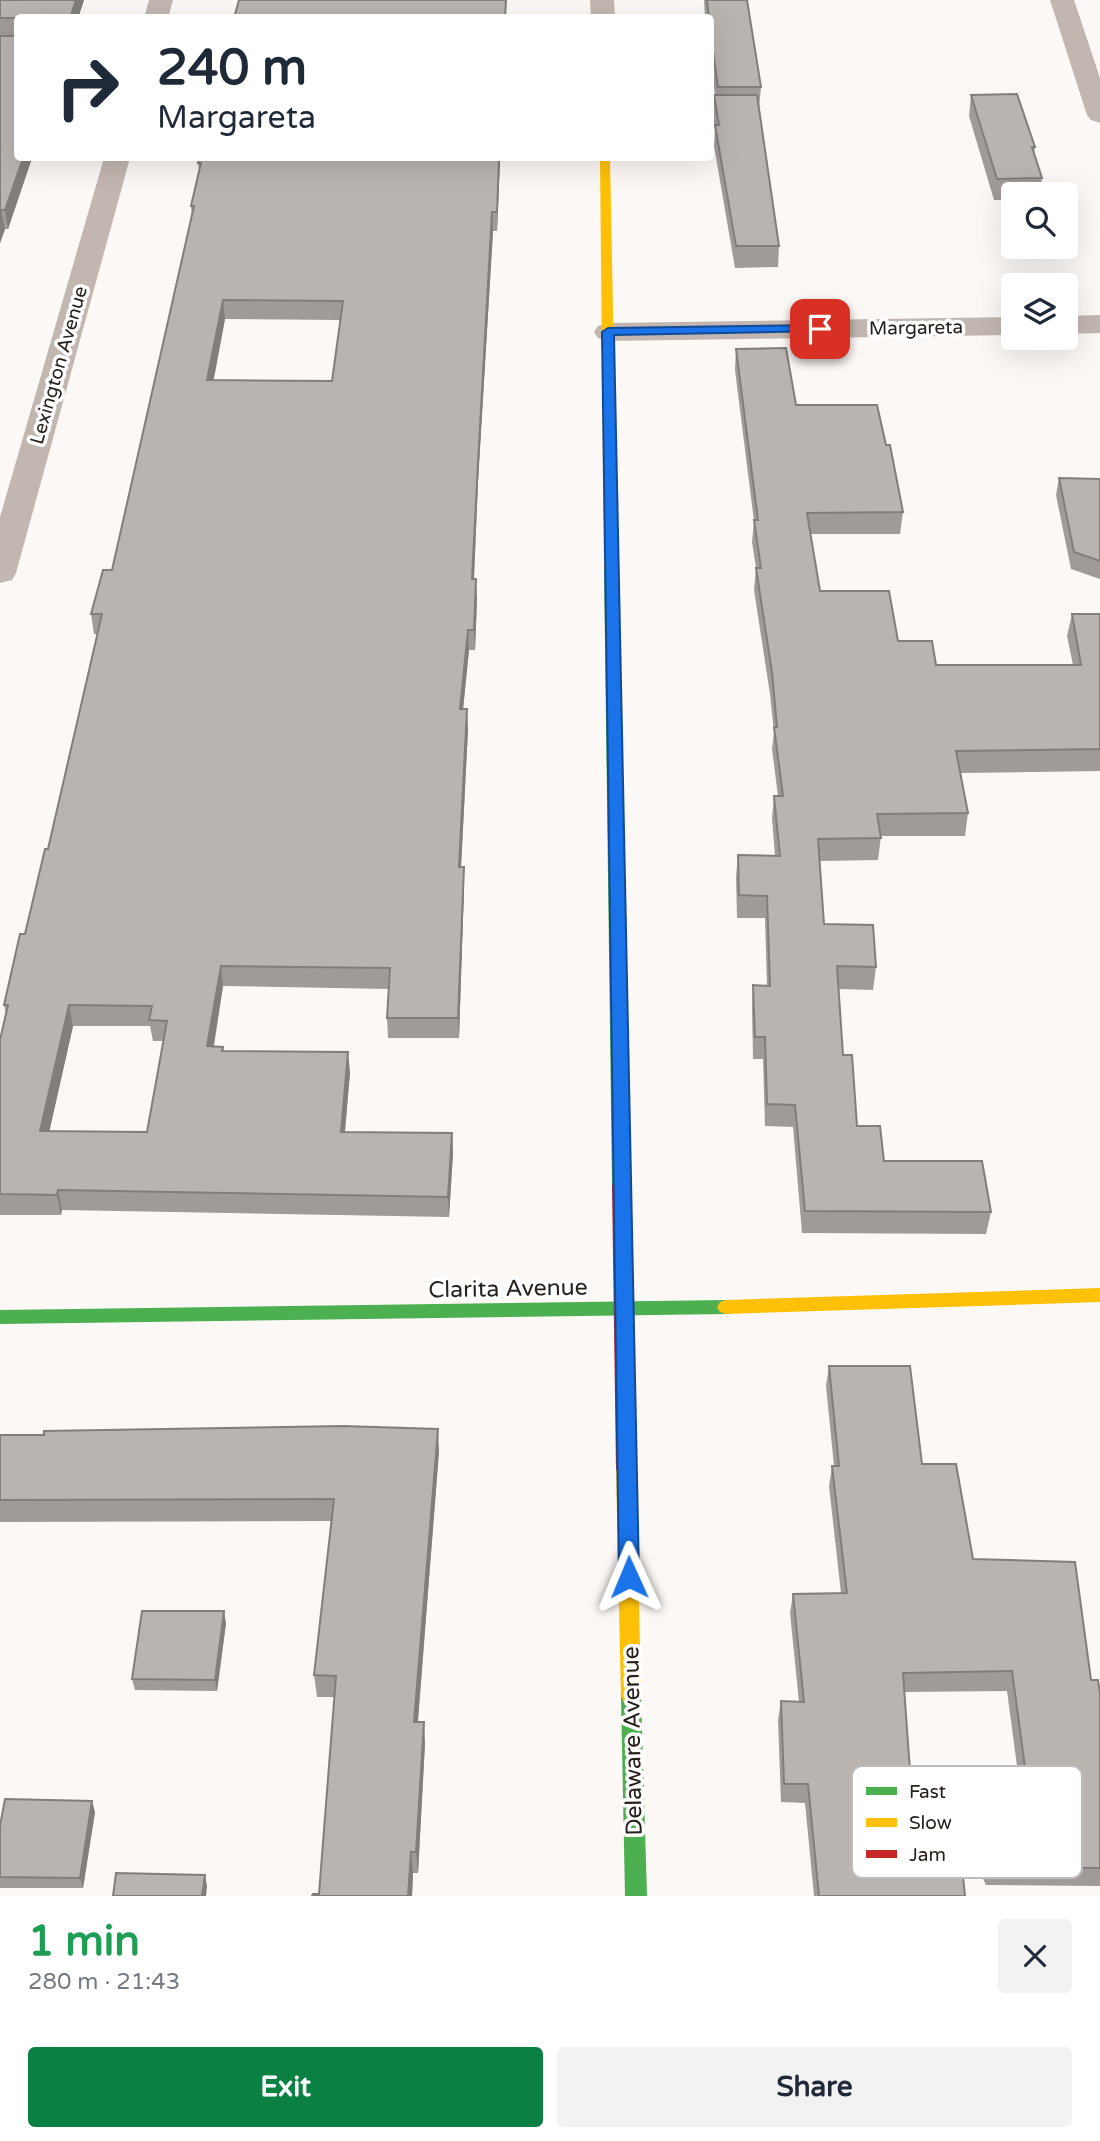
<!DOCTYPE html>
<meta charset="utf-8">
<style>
:root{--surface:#fff;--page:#f2f2f3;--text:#1f2937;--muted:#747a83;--accent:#0b8043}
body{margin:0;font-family:"Varela Round",sans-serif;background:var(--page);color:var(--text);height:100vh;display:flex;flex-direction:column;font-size:26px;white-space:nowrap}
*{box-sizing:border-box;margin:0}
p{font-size:23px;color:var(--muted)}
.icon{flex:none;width:38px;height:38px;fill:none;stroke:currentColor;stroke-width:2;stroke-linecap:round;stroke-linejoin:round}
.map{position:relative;height:1896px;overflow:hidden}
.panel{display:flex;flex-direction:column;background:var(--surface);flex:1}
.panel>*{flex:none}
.hud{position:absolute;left:14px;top:14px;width:700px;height:147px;border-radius:7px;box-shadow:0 7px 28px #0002;background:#fff;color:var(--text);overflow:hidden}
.tools{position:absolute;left:1001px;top:182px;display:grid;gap:14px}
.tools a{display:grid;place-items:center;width:77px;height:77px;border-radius:7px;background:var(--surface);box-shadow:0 7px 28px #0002;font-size:35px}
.pin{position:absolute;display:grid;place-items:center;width:60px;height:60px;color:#fff;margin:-30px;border-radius:14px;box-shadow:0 4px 10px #0006}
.me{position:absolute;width:77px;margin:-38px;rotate:359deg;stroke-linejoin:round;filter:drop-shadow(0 0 5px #0008)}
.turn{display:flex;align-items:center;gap:24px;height:147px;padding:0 28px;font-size:32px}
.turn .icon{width:91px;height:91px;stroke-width:2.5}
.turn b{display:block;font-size:49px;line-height:60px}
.round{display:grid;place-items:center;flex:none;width:74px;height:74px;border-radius:7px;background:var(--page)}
.head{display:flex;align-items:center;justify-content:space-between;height:119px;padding:0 28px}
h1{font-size:42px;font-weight:800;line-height:52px;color:#1e9e55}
.action{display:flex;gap:14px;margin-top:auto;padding:14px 28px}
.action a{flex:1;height:80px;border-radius:7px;background:var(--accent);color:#fff;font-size:28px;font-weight:800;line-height:80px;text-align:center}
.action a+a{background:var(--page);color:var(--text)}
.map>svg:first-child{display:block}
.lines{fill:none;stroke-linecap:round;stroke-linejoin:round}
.street{fill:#c2b7b0;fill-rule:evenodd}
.fast{fill:#4caf50;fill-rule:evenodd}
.slow{fill:#ffc107;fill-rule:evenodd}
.jam{fill:#c62828;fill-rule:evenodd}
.wall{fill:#a09b98;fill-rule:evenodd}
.shaded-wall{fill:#827e7c}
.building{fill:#bab4b1;stroke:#827e7c;stroke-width:2;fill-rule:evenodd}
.route{fill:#1a73e8;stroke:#114b97;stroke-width:2}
.labels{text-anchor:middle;stroke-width:7;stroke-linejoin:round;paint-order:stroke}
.far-street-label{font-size:19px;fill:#27201b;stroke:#fff}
.street-label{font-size:23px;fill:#27201b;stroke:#fff}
.key{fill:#fff;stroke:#bebcbb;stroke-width:2}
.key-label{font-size:19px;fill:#27201b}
</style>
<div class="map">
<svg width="1100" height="1896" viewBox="0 0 1100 1896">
<rect width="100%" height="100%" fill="#fcf8f5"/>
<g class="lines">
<g class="street">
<path d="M 149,0 L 173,0 L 168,18 L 144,18 Z"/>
<path d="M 590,0 L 614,0 L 615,18 L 591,18 Z"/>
<path d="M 1050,0 L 1074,0 L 1100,78 L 1100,123 L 1091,120 L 1087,115 Z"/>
<path d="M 104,158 L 130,158 L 16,573 L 12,580 L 0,583 L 0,517 Z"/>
<path d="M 1100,315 L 1100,333 L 1066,334 L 1066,316 Z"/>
<path d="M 1013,317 L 1013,335 L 608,341 L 598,338 L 594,332 L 598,326 L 608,323 Z"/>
</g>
<g class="fast">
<path d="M 611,566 L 618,570 L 630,1185 L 627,1190 L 615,1190 L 612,1185 L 604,570 Z"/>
<path d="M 726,1300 L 732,1302 L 735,1307 L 732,1312 L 726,1314 L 0,1324 L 0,1310 Z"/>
<path d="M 631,1686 L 638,1689 L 641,1696 L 647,1896 L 625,1896 L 621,1696 L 624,1689 Z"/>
</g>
<g class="slow">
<path d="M 600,158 L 610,158 L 618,570 L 611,574 L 604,570 Z"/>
<path d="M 1100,1288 L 1100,1302 L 726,1314 L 720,1312 L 717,1307 L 720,1302 L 726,1300 Z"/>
<path d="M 626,1461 L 633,1463 L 636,1469 L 641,1696 L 638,1703 L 631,1706 L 624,1703 L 621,1696 L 616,1469 L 619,1463 Z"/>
</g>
<path class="jam" d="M 621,1178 L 627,1180 L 630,1185 L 636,1469 L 633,1475 L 626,1477 L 619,1475 L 616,1469 L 612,1185 L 615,1180 Z"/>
</g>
<g class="wall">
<path d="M 0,0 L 84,0 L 78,18 L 18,18 L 18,158 L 32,158 L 8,229 L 5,229 L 0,243 Z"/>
<path d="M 704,0 L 747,0 L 761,87 L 759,108 L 779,246 L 778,267 L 735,268 L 714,146 L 715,131 L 713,116 L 714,95 L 715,95 L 710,57 L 710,18 L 705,18 Z"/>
<path d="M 971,95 L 1035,147 L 1034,154 L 1042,178 L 1040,194 L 1013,194 L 1013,200 L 994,200 L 969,116 Z"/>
<path d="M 200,158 L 500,158 L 497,231 L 493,231 L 478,481 L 474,579 L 477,599 L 475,650 L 469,650 L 463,709 L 468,729 L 461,867 L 464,887 L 459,1038 L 388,1038 L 387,1018 L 389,989 L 223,986 L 214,1046 L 223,1047 L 224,1051 L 350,1072 L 345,1132 L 452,1133 L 453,1153 L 449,1217 L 62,1210 L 61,1215 L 0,1215 L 0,1040 L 6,1014 L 4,1005 L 25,934 L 48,849 L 97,634 L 94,634 L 91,614 L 112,570 L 192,217 L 191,206 L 199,171 L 198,163 ZM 225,319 L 341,320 L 332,381 L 213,380 ZM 73,1026 L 150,1026 L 153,1041 L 163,1041 L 147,1132 L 49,1131 Z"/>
<path d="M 736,349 L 796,405 L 886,445 L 903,512 L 900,534 L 810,534 L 820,591 L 936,665 L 1073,665 L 1067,636 L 1072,614 L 1100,614 L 1100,771 L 960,773 L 968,813 L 965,836 L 881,836 L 878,860 L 820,861 L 824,924 L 876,967 L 873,990 L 838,989 L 843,1055 L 857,1126 L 884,1161 L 991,1212 L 986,1234 L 802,1233 L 793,1127 L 765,1126 L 763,1059 L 753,1059 L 752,1008 L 753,985 L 767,986 L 765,918 L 737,918 L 736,877 L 738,855 L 775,856 L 772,818 L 774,796 L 778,796 L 772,749 L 774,732 L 770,694 L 754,590 L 756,568 L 752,542 L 754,521 L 735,370 Z"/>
<path d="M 1059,478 L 1100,479 L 1100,579 L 1071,569 L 1056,495 Z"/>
<path d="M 829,1366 L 922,1464 L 973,1559 L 1091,1680 L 1100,1693 L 1100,1886 L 986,1885 L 967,1845 L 972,1827 L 1025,1826 L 1007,1691 L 904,1692 L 914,1827 L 965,1896 L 814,1896 L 805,1803 L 781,1802 L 778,1720 L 781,1701 L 799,1702 L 790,1613 L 793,1594 L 841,1593 L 829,1486 L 832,1466 L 834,1466 L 826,1386 Z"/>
<path d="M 0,1435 L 439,1451 L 418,1722 L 425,1743 L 418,1873 L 413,1873 L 412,1896 L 312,1896 L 319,1894 L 335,1697 L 317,1697 L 314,1675 L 332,1521 L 0,1522 Z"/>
<path d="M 226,1623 L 217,1691 L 135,1690 L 132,1679 Z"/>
<path d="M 95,1812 L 83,1888 L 0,1888 L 0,1826 Z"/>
</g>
<g class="shaded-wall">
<path d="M 76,0 L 84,0 L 78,18 L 70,18 Z"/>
<path d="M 23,158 L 32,158 L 8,229 L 5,210 Z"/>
<path d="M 499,158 L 500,158 L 497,231 L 497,212 Z"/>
<path d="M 1,210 L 5,229 L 0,243 L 0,214 Z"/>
<path d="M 492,212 L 493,231 L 478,481 L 473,599 L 472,579 L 478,462 Z"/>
<path d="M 223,300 L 225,319 L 210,400 L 207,380 Z"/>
<path d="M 476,579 L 477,599 L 475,650 L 474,630 Z"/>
<path d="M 468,630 L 469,650 L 461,729 L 460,709 Z"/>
<path d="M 467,709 L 468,729 L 460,887 L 459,867 Z"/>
<path d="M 464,867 L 464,887 L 459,1038 L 458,1018 Z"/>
<path d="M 221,966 L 223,986 L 210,1067 L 207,1046 Z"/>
<path d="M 69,1005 L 73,1026 L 45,1151 L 40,1131 Z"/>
<path d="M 348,1052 L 350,1072 L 343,1152 L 341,1132 Z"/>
<path d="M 452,1133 L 453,1153 L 449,1217 L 448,1197 Z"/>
<path d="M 58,1190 L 62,1210 L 61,1215 L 57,1195 Z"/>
<path d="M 438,1429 L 439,1451 L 416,1743 L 414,1722 Z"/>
<path d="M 224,1611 L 226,1623 L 217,1691 L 215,1680 Z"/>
<path d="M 424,1722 L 425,1743 L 418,1873 L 416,1852 Z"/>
<path d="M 92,1801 L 95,1812 L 83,1888 L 80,1878 Z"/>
<path d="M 411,1852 L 413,1873 L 412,1896 L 408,1896 Z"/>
<path d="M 205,1875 L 207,1886 L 206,1896 L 202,1896 Z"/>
</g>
<g class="building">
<path d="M 0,0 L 76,0 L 70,18 L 18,18 L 18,158 L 23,158 L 5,210 L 1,210 L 0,214 L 0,36 L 17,36 L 17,18 L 0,18 Z"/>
<path d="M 239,0 L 506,0 L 505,18 L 234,18 Z"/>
<path d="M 707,0 L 747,0 L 761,87 L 718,87 L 710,30 L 710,18 L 709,18 Z"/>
<path d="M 1017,94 L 1035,147 L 1032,147 L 1042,178 L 997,179 L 971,95 Z"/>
<path d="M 714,95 L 757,95 L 779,246 L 736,246 L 715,125 L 719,125 Z"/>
<path d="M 200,158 L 499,158 L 497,212 L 492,212 L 478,462 L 472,579 L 476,579 L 474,630 L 468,630 L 460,709 L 467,709 L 459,867 L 464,867 L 458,1018 L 387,1018 L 390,968 L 221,966 L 207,1046 L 223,1047 L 222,1051 L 348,1052 L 341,1132 L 452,1133 L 448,1197 L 58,1190 L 57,1195 L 0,1194 L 0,1040 L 8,1005 L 4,1005 L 20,934 L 25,934 L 45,849 L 48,849 L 102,614 L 91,614 L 103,570 L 112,570 L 194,206 L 191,206 L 201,163 L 198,163 ZM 223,300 L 343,301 L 332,381 L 207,380 ZM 69,1005 L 152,1006 L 149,1020 L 167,1021 L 147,1132 L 40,1131 Z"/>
<path d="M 786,348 L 796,405 L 877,405 L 886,445 L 890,445 L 903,512 L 807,513 L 820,591 L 889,591 L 898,641 L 932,641 L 936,665 L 1081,665 L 1072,614 L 1100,614 L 1100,749 L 956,751 L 968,813 L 877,814 L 881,838 L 818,839 L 824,924 L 873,925 L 876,967 L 837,966 L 843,1055 L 852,1055 L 857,1126 L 880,1126 L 884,1161 L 982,1161 L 991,1212 L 805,1211 L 795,1105 L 767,1104 L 765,1037 L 755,1037 L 753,985 L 770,986 L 767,896 L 739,895 L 738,855 L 780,856 L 774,796 L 783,796 L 774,727 L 777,727 L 772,672 L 756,568 L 761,568 L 754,520 L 758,520 L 736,349 Z"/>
<path d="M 1059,478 L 1100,479 L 1100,561 L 1074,552 Z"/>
<path d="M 829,1366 L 910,1366 L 922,1464 L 956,1464 L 973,1559 L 1075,1562 L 1091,1680 L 1098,1680 L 1100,1693 L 1100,1868 L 991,1867 L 972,1827 L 1033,1826 L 1012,1671 L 903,1673 L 914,1827 L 958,1827 L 965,1896 L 819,1896 L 808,1784 L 784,1784 L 781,1701 L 804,1702 L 793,1594 L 847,1593 L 832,1466 L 839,1466 Z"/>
<path d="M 343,1426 L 438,1429 L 414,1722 L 424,1722 L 416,1852 L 411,1852 L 408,1896 L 312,1896 L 313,1894 L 319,1894 L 336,1676 L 314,1675 L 334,1499 L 0,1500 L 0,1435 L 44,1435 L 44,1431 Z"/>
<path d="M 142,1611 L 224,1611 L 215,1680 L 132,1679 Z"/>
<path d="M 5,1799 L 92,1801 L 80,1878 L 0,1877 L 0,1826 Z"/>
<path d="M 116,1873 L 205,1875 L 202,1896 L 113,1896 Z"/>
</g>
<path class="route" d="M 820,325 L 826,329 L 824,331 L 614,335 L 639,1577 L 636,1584 L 629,1586 L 622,1584 L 619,1577 L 602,332 L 608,328 Z"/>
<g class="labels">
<g class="far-street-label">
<text transform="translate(916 327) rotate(-1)" y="7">Margareta</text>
<text transform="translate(58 365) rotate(-74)" y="7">Lexington Avenue</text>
</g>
<g class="street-label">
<text transform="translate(508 1288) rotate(-1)" y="8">Clarita Avenue</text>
<text transform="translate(632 1741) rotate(-91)" y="8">Delaware Avenue</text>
</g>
</g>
<rect x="852" y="1766" width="230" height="112" rx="10" class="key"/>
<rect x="866" y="1787" width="31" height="8" fill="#4caf50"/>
<rect x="866" y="1818" width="31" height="9" fill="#ffc107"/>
<rect x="866" y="1850" width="31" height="8" fill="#c62828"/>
<g class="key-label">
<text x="909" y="1798">Fast</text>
<text x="909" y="1829">Slow</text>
<text x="909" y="1861">Jam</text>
</g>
</svg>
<div class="tools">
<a><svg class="icon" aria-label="search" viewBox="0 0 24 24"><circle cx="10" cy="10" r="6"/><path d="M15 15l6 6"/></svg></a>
<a><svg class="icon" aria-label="layers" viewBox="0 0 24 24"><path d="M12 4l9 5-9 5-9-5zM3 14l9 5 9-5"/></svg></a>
</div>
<div class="pin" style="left:820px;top:329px;background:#d93025"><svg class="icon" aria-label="arrive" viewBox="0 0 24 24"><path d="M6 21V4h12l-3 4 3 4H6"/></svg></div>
<svg class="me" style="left:629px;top:1577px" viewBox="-20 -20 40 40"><path d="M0-17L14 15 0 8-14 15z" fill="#1a73e8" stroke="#fff" stroke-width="4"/></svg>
<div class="hud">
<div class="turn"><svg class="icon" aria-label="right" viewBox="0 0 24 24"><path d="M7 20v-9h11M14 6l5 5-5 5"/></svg><div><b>240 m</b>Margareta</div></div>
</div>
</div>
<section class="panel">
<div class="head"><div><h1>1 min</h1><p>280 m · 21:43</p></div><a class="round"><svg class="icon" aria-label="close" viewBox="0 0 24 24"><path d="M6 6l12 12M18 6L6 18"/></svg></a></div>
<div class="action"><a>Exit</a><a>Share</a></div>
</section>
